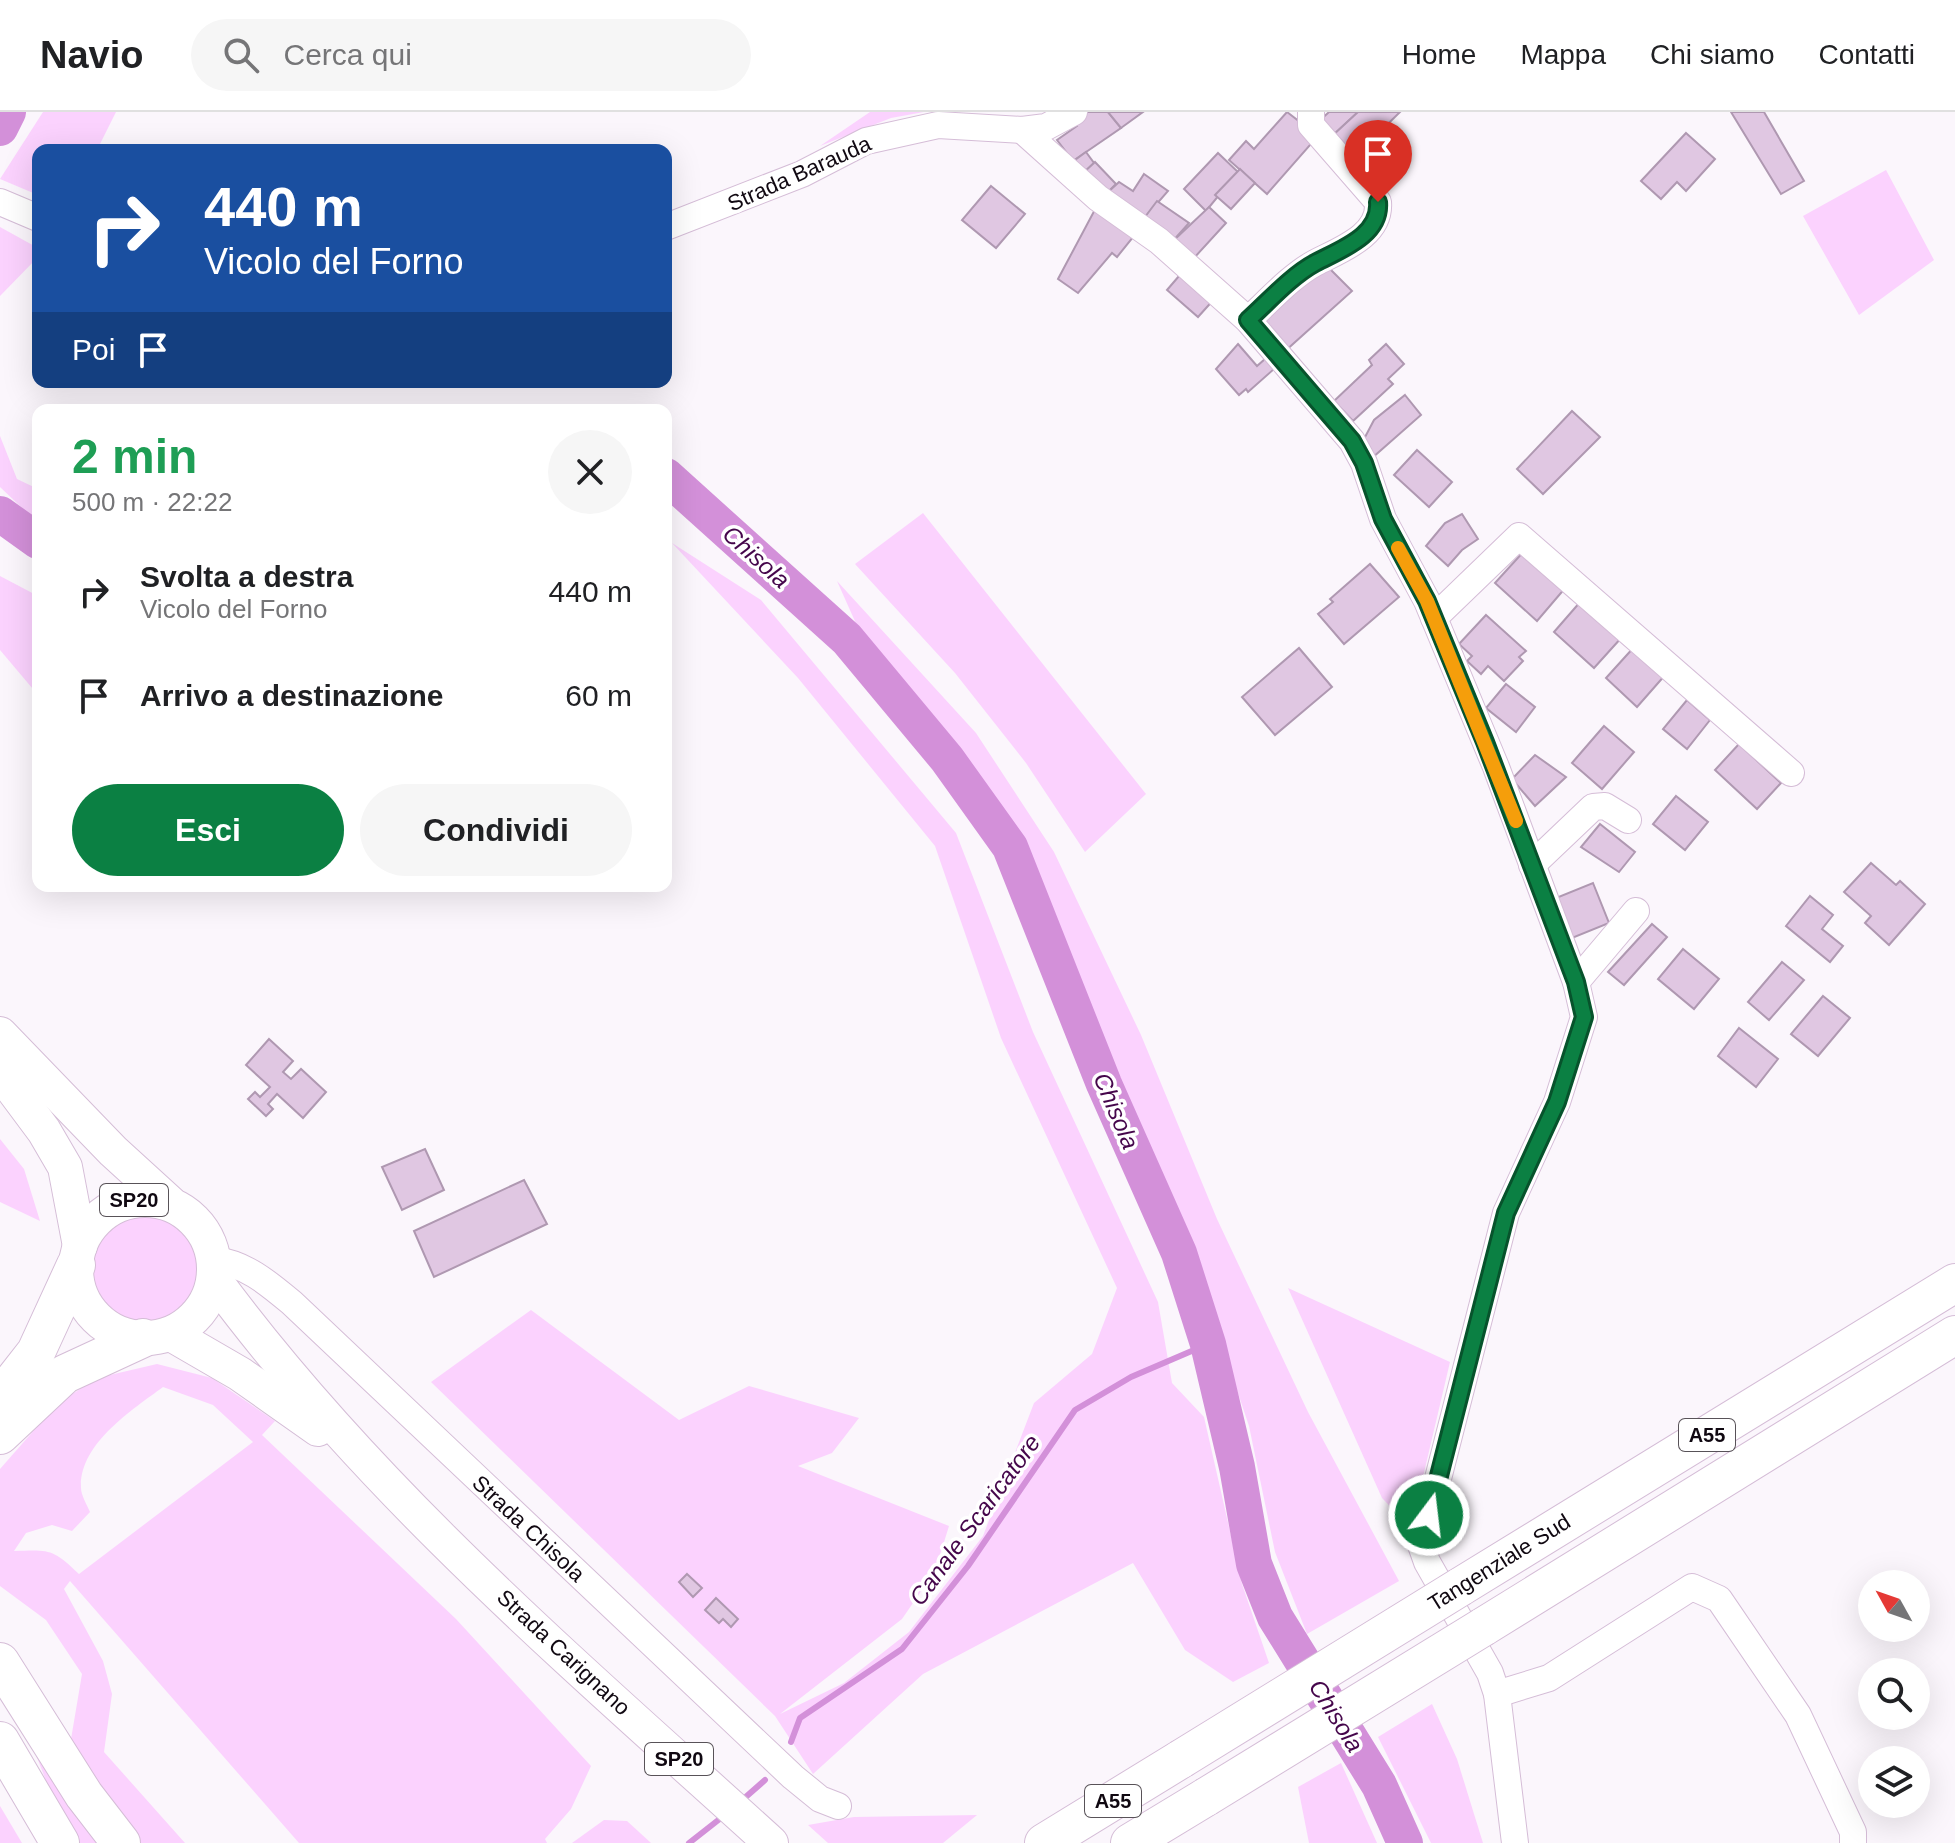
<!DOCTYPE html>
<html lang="it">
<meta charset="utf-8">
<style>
:root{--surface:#fff;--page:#f6f6f6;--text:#202124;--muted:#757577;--line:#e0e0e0;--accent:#0b8043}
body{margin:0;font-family:Helvetica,sans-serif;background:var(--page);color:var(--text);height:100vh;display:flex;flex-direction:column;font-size:30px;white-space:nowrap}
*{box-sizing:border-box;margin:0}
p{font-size:26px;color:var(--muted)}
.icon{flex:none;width:44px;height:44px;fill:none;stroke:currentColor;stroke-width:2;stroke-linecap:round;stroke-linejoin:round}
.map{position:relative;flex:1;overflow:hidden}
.side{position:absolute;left:32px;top:292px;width:640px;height:488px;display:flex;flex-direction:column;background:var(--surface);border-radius:16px;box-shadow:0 8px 32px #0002}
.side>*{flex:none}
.banner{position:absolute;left:32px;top:32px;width:640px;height:244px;border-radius:16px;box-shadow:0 8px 32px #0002;background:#1a4fa0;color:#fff;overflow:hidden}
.needle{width:52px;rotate:310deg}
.tools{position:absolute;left:1858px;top:1458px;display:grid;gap:16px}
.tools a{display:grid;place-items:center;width:72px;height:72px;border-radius:50%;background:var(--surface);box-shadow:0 8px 32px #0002;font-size:40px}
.pin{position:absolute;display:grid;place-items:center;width:68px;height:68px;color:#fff;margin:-82px -34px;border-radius:50% 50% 50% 0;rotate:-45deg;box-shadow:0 0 8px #0007}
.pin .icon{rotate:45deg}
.me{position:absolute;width:88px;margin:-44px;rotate:15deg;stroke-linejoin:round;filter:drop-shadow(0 0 6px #0008)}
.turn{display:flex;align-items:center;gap:28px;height:168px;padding:0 40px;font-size:36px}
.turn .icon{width:104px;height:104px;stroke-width:2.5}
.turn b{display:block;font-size:56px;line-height:68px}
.then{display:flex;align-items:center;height:76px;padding:0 40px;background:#0003;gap:16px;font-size:30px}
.round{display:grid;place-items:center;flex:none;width:84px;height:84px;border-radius:42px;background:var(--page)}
.overview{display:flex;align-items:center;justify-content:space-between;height:136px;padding:0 40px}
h1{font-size:48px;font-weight:800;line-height:60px;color:#1e9e55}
.primary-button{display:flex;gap:16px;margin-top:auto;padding:16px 40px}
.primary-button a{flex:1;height:92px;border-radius:48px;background:var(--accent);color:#fff;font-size:32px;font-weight:800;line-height:92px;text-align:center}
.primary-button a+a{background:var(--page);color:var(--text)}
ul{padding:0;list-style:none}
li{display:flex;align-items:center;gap:24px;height:104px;padding:0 40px}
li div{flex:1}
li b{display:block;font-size:30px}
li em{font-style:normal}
header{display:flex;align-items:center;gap:48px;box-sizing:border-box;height:112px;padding:0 40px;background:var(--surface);border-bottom:2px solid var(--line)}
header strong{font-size:38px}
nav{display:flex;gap:44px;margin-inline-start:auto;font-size:28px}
.search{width:560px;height:72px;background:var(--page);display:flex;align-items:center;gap:20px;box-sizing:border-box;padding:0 28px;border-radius:44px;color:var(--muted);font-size:30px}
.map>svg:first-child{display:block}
.green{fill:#fbd2fe;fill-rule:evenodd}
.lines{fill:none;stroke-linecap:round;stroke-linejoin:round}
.stream{stroke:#d390d9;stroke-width:6}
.river{stroke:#d390d9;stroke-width:36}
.building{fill:#e0c7e2;stroke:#af98b1;stroke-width:2}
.minor-casing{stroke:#d5bdd7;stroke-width:28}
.major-casing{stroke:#d5bdd7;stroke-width:36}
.highway-casing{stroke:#d5bdd7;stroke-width:40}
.minor{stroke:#fff;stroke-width:26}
.major{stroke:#fff;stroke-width:34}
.highway{stroke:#fff;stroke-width:38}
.highway-bridge-casing{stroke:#d5bdd7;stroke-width:40;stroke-linecap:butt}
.highway-bridge{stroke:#fff;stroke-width:38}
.route-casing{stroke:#07532c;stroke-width:20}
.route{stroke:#0b8043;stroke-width:14}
.slow{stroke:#f59e0b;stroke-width:14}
.labels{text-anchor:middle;stroke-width:7;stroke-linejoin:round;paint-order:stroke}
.shield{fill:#fff;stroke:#585258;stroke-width:2}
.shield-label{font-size:20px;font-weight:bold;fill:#100811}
.street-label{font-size:22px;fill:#100811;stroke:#fff}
.water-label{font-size:24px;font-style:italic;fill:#45064b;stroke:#fff}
</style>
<header>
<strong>Navio</strong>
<div class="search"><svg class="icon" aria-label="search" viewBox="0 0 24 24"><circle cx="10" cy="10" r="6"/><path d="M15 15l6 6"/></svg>Cerca qui</div>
<nav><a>Home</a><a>Mappa</a><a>Chi siamo</a><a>Contatti</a></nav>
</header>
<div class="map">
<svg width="1955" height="1731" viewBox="0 0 1955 1731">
<rect width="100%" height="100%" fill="#fbf6fc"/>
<g class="green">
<path d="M 43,0 L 116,0 L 97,38 L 38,38 L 38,83 L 0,67 Z"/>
<path d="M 870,0 L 924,0 L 891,6 L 820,34 Z"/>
<path d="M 1886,58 L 1934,148 L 1859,203 L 1803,104 Z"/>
<path d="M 0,115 L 38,136 L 38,145 L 0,184 Z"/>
<path d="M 0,324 L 17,367 L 38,377 L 38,411 L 0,375 Z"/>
<path d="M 923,401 L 1146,682 L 1085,740 L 1026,651 L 955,561 L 855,452 Z"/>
<path d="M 672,431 L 761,488 L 956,721 L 1033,920 L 1158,1190 L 1172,1271 L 1204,1305 L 1242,1472 L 1269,1551 L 1233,1570 L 1185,1538 L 1133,1451 L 923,1562 L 813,1662 L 775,1604 L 431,1270 L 531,1198 L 679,1308 L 749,1274 L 859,1306 L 832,1341 L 798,1354 L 949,1414 L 935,1459 L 902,1507 L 780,1602 L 844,1571 L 909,1520 L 983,1424 L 1034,1291 L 1092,1242 L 1117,1176 L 1001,926 L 935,734 L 798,566 Z"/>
<path d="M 0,464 L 38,484 L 38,583 L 0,538 Z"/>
<path d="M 837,469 L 976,621 L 1054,740 L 1141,923 L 1217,1107 L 1308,1300 L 1399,1469 L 1307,1522 L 1275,1440 L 1249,1314 L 1183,1117 L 1102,932 L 1033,748 L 959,634 L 858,516 Z"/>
<path d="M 0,1027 L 24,1057 L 40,1109 L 0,1090 Z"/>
<circle cx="145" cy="1157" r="52"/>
<path d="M 1288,1176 L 1450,1250 L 1411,1416 L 1382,1386 Z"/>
<path d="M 157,1252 L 212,1266 L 275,1309 L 262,1323 L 456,1507 L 591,1654 L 571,1697 L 545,1727 L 547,1731 L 299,1731 L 70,1469 L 64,1477 L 103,1549 L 112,1582 L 104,1640 L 185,1731 L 136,1731 L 69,1639 L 82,1562 L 46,1508 L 0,1474 L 0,1357 L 57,1292 L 97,1266 ZM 163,1275 L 213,1293 L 253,1330 L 79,1462 C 52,1436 49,1438 14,1439 L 26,1421 L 52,1413 L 72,1419 L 90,1400 C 87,1393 81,1383 81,1376 C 79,1332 132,1298 163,1275 Z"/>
<path d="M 1432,1592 L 1457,1647 L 1483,1731 L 1431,1731 L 1378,1625 Z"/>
<path d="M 33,1635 L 109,1731 L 70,1731 Z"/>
<path d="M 1341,1651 L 1377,1731 L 1309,1731 L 1298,1675 Z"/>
<path d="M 0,1694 L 22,1731 L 0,1731 Z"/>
<path d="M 977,1703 L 943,1731 L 828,1731 L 808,1713 L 854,1705 Z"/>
<path d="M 604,1708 L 627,1709 L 651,1731 L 572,1731 Z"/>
</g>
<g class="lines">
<g class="stream">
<path d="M 791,1630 L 800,1606 L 902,1537 L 968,1454 L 1075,1298 L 1131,1265 L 1208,1232"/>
<path d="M 740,1690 L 765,1668"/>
<path d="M 689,1731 L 726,1702"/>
</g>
<g class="river">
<path d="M 0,16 L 8,0"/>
<path d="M 666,364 L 847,527 L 947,647 L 1010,735 L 1104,972 L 1179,1141 L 1208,1232 L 1237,1355 L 1254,1452 L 1275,1505 L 1379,1673 L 1405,1731"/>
<path d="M 0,402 L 38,429"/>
</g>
</g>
<g class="building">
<path d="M 1079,0 L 1108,0 L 1121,16 L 1073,49 L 1057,28 L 1077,14 L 1072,5 Z"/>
<path d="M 1108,0 L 1143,0 L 1121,16 Z"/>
<path d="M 1287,0 L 1318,24 L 1267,82 L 1229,48 L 1246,29 L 1254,37 Z"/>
<path d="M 1329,0 L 1358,0 L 1331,25 L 1317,11 Z"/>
<path d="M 1358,0 L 1400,0 L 1352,47 L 1331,25 Z"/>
<path d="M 1731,0 L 1764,0 L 1804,69 L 1781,82 Z"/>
<path d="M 1686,21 L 1715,47 L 1686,79 L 1677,70 L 1661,87 L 1641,69 Z"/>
<path d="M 1086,40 L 1094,51 L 1084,61 L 1075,48 Z"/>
<path d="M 1218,41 L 1238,60 L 1206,99 L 1184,77 Z"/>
<path d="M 1095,50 L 1116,72 L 1106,82 L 1082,62 Z"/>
<path d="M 1240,57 L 1255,71 L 1231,97 L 1215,83 Z"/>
<path d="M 1144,62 L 1168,79 L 1142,109 L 1106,82 L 1119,70 L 1133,79 Z"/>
<path d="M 991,74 L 1025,102 L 996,136 L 962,108 Z"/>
<path d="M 1157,89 L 1189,111 L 1172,130 L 1142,109 Z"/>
<path d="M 1099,90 L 1138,119 L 1117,145 L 1112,141 L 1078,181 L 1058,167 Z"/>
<path d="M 1209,95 L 1226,111 L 1194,146 L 1172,130 Z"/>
<path d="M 1323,150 L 1352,179 L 1284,240 L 1257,211 Z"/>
<path d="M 1185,157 L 1216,185 L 1198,205 L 1167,178 Z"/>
<path d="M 1238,232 L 1257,254 L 1265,247 L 1274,257 L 1248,280 L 1246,277 L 1239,283 L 1216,257 Z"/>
<path d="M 1386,232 L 1404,252 L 1388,267 L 1393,272 L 1353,309 L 1334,289 L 1372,253 L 1369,248 Z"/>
<path d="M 1405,283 L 1421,303 L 1372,346 L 1364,327 L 1374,308 Z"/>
<path d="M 1572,299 L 1600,325 L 1543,382 L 1517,357 Z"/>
<path d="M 1417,338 L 1452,370 L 1429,395 L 1394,363 Z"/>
<path d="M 1462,402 L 1478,427 L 1462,438 L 1448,454 L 1426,434 L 1445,411 Z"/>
<path d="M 1525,438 L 1566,475 L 1537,509 L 1495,471 Z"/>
<path d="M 1370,452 L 1399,485 L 1344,532 L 1318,502 L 1333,490 L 1330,487 Z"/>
<path d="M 1581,489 L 1622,525 L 1594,556 L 1554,520 Z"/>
<path d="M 1486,503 L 1526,539 L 1519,545 L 1523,549 L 1504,569 L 1488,554 L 1481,562 L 1467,549 L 1472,544 L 1459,532 Z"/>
<path d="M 1635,534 L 1666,562 L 1637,595 L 1606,566 Z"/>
<path d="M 1299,536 L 1332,575 L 1275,623 L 1242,585 Z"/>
<path d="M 1506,572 L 1535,595 L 1516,620 L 1486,596 Z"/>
<path d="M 1687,588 L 1710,608 L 1687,637 L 1663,617 Z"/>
<path d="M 1604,614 L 1634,640 L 1602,677 L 1572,651 Z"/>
<path d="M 1739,632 L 1781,671 L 1757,697 L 1715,658 Z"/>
<path d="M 1535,643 L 1566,665 L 1535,694 L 1512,667 Z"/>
<path d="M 1676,684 L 1708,710 L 1685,738 L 1653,712 Z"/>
<path d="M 1600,712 L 1635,740 L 1619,760 L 1581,735 Z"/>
<path d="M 1871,751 L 1896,773 L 1900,769 L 1925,792 L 1889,833 L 1865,811 L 1871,804 L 1844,780 Z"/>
<path d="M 1593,771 L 1609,811 L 1572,826 L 1556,786 Z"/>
<path d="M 1810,784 L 1833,803 L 1822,817 L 1843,834 L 1830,850 L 1786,814 Z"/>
<path d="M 1652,812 L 1667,825 L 1624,873 L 1608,860 Z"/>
<path d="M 1683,837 L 1719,867 L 1694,897 L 1658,867 Z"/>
<path d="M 1782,850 L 1804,868 L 1769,908 L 1748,890 Z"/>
<path d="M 1823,884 L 1850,906 L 1818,944 L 1791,922 Z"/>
<path d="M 1739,916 L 1778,947 L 1756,975 L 1718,944 Z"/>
<path d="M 269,927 L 293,949 L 283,960 L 291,967 L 301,957 L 326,980 L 303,1006 L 277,982 L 268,992 L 273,997 L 266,1004 L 248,987 L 255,980 L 260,985 L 270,975 L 246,953 Z"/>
<path d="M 425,1037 L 444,1078 L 402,1098 L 382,1055 Z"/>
<path d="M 524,1068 L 547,1112 L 434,1165 L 414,1119 Z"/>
<path d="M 687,1462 L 702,1476 L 693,1485 L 679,1470 Z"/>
<path d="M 716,1486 L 738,1507 L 731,1515 L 723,1507 L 719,1511 L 705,1498 Z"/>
</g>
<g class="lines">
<g class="minor-casing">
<g id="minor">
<path d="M 1022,18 L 1098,86 L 1159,129 L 1248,208 L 1352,329 L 1364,351 L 1383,407 L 1427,489 L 1496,655 L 1576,870 L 1584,905 L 1557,990 L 1506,1101 L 1421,1433 L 1427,1450 L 1490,1561 L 1497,1582 L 1515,1731"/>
<path d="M 0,90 L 38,106"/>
<path d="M 666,115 L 802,62 L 866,29 L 938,13 L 1022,18 L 1046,15 L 1074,0"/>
<path d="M 1248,208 C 1268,190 1291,164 1315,151 C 1339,138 1381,124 1378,90 L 1311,13 L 1311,0"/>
<path d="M 1434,506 L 1519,424 L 1791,661"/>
<path d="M 1532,753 L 1593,695 L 1605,694 L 1628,708"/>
<path d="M 1576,870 L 1636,799"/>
<path d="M 215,1148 C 246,1152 268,1171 292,1191 L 793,1665 L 820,1687 L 838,1694"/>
<path d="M 1497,1582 L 1549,1566 L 1692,1475 L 1719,1487 L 1798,1603 L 1853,1720 L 1853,1731"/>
</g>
</g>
<g class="major-casing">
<g id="major">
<path d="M 0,922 L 113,1039 L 170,1091"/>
<path d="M 0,960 L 44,1019 L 65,1055 L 80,1134"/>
<circle cx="145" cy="1157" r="69"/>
<path d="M 214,1167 C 371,1380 576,1554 771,1731"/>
<path d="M 171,1222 L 240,1262 L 318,1317"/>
</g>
</g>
<g class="highway-casing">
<g id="highway">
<path d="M 0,1286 L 36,1240 L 76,1153"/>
<path d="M 0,1323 L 65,1262 L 143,1226"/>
<path d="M 1460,1475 L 1955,1171"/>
<path d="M 1483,1515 L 1955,1223"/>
<path d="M 0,1550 L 84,1683 L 121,1731"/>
<path d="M 0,1629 L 60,1731"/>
<path d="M 1044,1731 L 1181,1647"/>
<path d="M 1130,1731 L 1206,1685"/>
</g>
</g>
<use href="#minor" class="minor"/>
<use href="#major" class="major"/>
<use href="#highway" class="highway"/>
<g class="highway-bridge-casing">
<g id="highway-bridge">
<path d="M 1181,1647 L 1460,1475"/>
<path d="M 1206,1685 L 1483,1515"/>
</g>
</g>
<use href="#highway-bridge" class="highway-bridge"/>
</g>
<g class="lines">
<g class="route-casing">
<path id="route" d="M 1378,90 C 1381,124 1339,138 1315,151 C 1291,164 1268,190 1248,208 L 1352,329 L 1364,351 L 1383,407 L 1427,489 L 1485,630 L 1576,870 L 1584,905 L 1557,990 L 1506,1101 L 1429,1403"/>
</g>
<use href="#route" class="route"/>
<path class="slow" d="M 1398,436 L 1427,489 L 1516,709"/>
</g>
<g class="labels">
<g class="shield">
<rect x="100" y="1072" width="68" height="32" rx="6"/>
<rect x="1679" y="1307" width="56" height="32" rx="6"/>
<rect x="645" y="1631" width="68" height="32" rx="6"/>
<rect x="1085" y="1673" width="56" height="32" rx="6"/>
</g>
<g class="shield-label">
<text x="134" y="1095">SP20</text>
<text x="1707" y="1330">A55</text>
<text x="679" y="1654">SP20</text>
<text x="1113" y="1696">A55</text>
</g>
<g class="street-label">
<text transform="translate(799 61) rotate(-24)" y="8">Strada Barauda</text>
<text transform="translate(529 1416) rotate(43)" y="8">Strada Chisola</text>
<text transform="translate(1499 1450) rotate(-32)" y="8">Tangenziale Sud</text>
<text transform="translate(564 1540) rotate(43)" y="8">Strada Carignano</text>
</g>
<g class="water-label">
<text transform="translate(756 445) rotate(42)" y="8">Chisola</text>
<text transform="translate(1116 999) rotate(67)" y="8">Chisola</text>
<text transform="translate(975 1408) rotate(-54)" y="8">Canale Scaricatore</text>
<text transform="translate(1336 1604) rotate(58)" y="8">Chisola</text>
</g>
</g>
</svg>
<div class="tools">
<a><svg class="needle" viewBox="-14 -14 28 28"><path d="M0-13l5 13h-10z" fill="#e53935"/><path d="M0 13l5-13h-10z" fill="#757577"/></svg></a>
<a><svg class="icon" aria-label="search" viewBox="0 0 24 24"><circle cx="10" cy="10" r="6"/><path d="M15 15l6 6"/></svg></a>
<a><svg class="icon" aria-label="layers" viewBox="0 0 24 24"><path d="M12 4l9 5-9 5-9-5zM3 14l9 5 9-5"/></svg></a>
</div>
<div class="pin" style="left:1378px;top:90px;background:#d93025"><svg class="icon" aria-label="arrive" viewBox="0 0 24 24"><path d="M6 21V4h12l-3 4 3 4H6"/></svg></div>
<svg class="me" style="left:1429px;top:1403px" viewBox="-20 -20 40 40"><circle r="17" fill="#0b8043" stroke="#fff" stroke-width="3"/><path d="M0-11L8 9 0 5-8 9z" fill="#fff"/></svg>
<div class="banner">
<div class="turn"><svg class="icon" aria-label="right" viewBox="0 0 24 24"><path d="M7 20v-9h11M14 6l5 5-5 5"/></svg><div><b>440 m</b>Vicolo del Forno</div></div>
<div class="then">Poi<svg class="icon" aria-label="arrive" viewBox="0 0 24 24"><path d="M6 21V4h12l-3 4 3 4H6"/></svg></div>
</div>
<section class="side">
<div class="overview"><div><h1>2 min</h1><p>500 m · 22:22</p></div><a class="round"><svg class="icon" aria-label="close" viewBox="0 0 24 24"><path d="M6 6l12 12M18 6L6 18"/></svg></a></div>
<ul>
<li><svg class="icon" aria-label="right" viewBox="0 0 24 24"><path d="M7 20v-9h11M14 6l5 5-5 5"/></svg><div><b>Svolta a destra</b><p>Vicolo del Forno</p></div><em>440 m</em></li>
<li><svg class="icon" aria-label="arrive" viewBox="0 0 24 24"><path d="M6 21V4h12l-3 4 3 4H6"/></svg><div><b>Arrivo a destinazione</b></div><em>60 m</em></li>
</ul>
<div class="primary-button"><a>Esci</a><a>Condividi</a></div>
</section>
</div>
